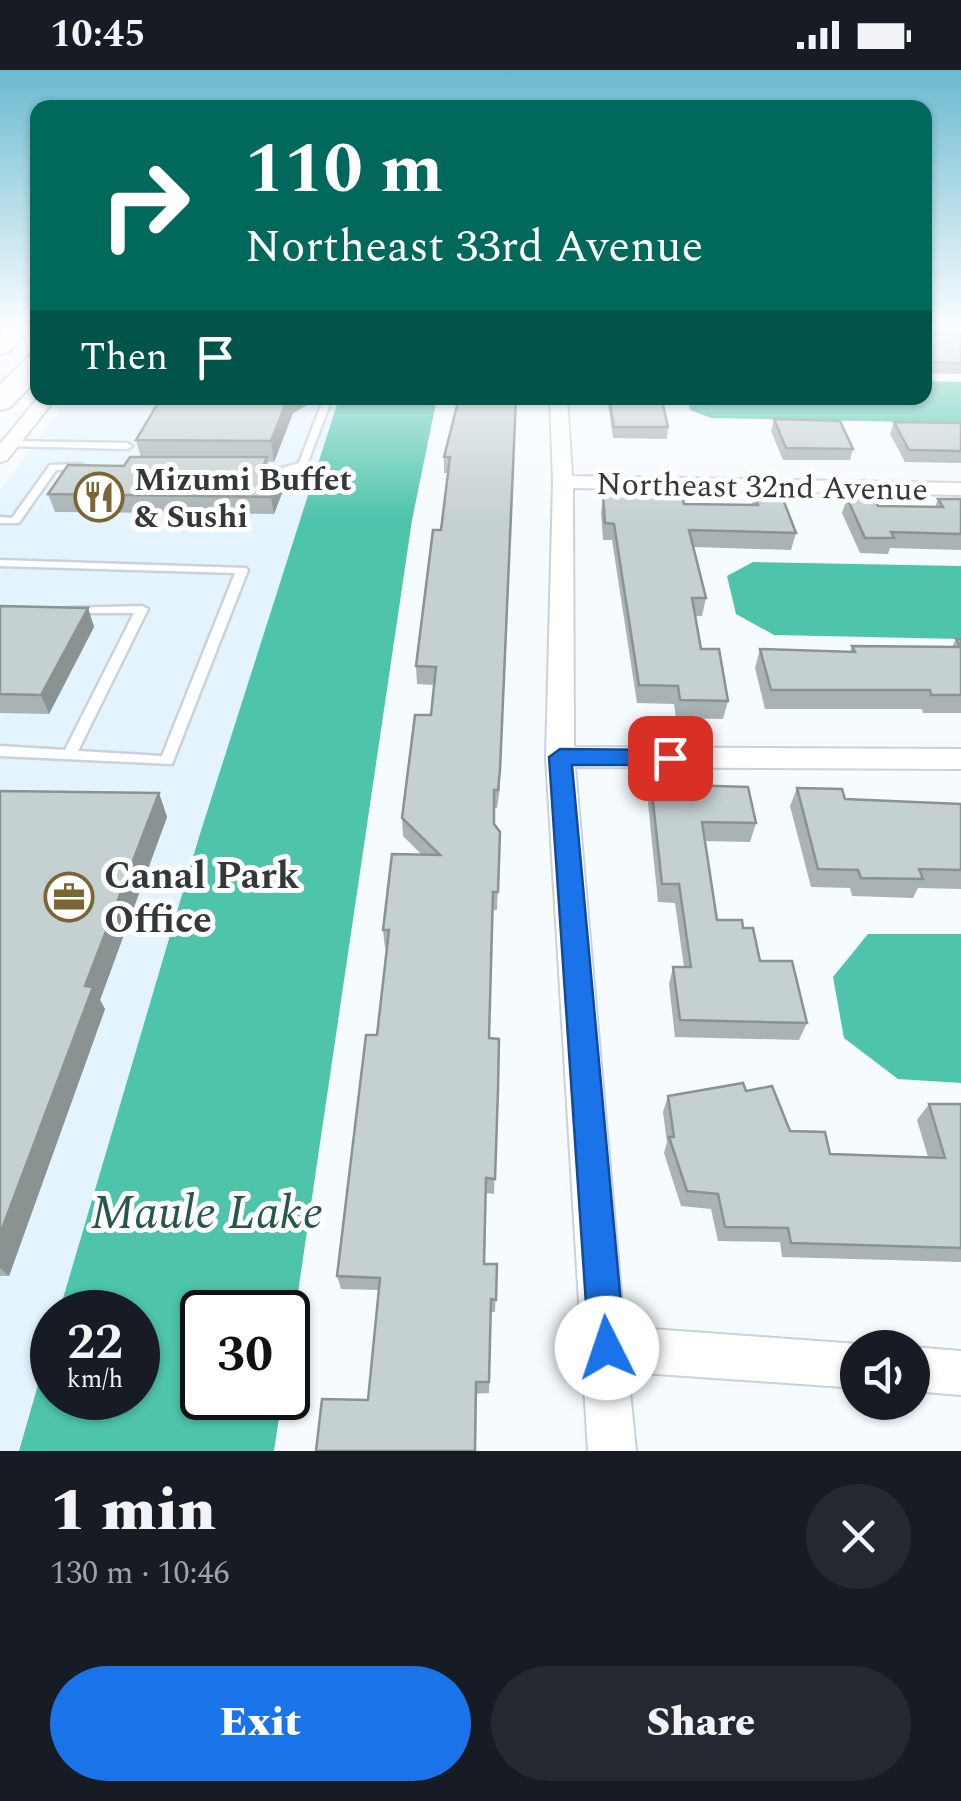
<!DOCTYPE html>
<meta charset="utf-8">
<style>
:root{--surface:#171b24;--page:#242831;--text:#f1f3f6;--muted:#9ea1a6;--accent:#1a73e8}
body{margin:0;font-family:Spectral,serif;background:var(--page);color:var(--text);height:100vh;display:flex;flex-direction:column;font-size:38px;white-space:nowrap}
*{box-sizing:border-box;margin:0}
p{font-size:32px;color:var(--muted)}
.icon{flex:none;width:55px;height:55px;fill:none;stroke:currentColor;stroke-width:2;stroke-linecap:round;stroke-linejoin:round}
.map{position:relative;height:1381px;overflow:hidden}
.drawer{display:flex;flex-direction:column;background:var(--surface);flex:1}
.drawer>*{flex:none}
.top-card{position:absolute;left:30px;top:30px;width:902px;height:305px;border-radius:20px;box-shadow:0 2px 8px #0004;background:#00695c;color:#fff;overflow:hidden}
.buttons{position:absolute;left:840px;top:1260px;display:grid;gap:20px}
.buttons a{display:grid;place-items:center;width:90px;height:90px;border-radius:50%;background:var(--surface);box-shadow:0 2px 8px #0004;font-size:50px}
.speed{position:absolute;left:30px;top:1220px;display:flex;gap:20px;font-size:50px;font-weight:700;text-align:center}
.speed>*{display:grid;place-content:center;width:130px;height:130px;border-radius:50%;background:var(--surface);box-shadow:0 2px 8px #0004;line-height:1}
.speed small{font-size:25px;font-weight:400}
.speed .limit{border:5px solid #111;border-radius:15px;background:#fff;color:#111}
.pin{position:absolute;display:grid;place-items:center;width:85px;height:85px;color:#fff;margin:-42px;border-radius:20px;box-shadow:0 5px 15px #0006}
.me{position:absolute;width:110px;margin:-55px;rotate:356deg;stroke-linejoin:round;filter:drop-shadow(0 0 8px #0008)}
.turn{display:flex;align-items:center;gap:35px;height:210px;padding:0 50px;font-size:45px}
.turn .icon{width:130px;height:130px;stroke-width:2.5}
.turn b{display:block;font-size:70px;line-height:85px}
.then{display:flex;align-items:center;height:95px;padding:0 50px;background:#0003;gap:20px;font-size:38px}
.round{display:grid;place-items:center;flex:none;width:105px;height:105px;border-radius:52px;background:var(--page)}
.summary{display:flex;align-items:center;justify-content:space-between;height:170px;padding:0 50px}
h1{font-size:60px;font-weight:800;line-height:75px}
.primary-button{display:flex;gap:20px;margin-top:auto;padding:20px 50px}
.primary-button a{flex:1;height:115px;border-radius:60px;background:var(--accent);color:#fff;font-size:40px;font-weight:800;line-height:115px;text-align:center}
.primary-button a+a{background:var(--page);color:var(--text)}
.status{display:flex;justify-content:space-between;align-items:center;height:70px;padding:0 50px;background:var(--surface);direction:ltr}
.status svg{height:28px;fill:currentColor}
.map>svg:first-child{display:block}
.built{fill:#e4f4ff}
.water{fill:#4ec4ab}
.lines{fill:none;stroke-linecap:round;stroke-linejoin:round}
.lane-casing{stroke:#cad2d8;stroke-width:5}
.street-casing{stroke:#cad2d8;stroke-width:4}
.primary-casing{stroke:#cad2d8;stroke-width:5}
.lane{fill:#fff;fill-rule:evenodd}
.street{fill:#fff;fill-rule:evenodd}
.primary{fill:#fff;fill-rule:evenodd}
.wall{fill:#a9b3b4}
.shaded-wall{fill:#8a9292}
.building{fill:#c5d0d1;stroke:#8a9292;stroke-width:2.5}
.route{fill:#1a73e8;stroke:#114b97;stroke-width:2.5}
.labels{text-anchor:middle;stroke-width:10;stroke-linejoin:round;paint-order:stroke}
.far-poi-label{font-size:32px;font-weight:bold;fill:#35383a;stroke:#fff;text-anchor:start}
.far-street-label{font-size:32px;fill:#35383a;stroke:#fff}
.poi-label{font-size:38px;font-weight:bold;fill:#35383a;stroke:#fff;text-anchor:start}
.near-water-label{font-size:48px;font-style:italic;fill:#25574c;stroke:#fff}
</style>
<div class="status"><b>10:45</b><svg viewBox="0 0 49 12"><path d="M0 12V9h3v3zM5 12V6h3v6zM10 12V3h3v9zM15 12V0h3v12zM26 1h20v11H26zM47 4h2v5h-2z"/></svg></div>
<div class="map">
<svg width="961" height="1381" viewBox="0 0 961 1381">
<rect width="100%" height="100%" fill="#f6fbff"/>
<path class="built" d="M 69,328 L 339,328 L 199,767 L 59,1242 L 52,1242 L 52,1266 L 19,1381 L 0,1381 L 0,420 Z"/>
<g class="water">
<path d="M 925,311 L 961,312 L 961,353 L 711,348 L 690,340 L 687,328 L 925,328 Z"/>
<path d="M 339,328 L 437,328 L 412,450 L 288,1290 L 288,1242 L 202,1242 L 202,1328 L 282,1328 L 274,1381 L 19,1381 L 52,1266 L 52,1328 L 138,1328 L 138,1242 L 59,1242 L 199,767 Z"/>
<path d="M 753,492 L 961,496 L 961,569 L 774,565 L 736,544 L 727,506 Z"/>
<path d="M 868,864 L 961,864 L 961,1013 L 898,1009 L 844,968 L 833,907 Z"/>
</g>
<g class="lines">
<g class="lane-casing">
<g id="lane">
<path d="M 324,328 L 332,328 L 306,397 L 284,404 L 259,403 L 259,399 L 262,398 L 283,398 L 299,393 Z"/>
<path d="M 9,371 L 127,373 L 132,376 L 127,379 L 6,376 L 4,374 Z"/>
<path d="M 50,395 L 81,394 L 86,397 L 81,400 L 56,400 L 19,453 L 0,453 L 0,447 L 12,448 Z"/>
<path d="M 0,490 L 246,498 L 248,500 L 172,694 L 0,686 L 0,676 L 65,680 L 134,543 L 71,543 L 65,540 L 67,538 L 142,536 L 148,539 L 78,681 L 162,686 L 235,503 L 0,496 Z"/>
</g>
</g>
<g class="street-casing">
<g id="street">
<path d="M 38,328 L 56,328 L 7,390 L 0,392 L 0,374 Z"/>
<path d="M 550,328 L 567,328 L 572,406 L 961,413 L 961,425 L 573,418 L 574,677 L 961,679 L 961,699 L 575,697 L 624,1257 L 858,1274 L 867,1278 L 858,1278 L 858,1318 L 628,1302 L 636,1381 L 588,1381 L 546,687 L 553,412 Z"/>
<path d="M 912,1277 L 961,1281 L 961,1325 L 912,1321 Z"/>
</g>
</g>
<g class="primary-casing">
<g id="primary">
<path d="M 8,255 L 36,255 L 9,281 L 0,284 L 0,263 Z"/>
<path d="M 38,284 L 38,308 L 10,337 L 0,340 L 0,315 L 29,286 Z"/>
</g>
</g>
<use href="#lane" class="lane"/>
<use href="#street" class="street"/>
<use href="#primary" class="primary"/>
</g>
<g class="wall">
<path d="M 925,259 L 928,262 L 961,262 L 961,304 L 925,303 Z"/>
<path d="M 161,328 L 315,328 L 316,330 L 293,343 L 274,392 L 268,392 L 269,400 L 284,418 L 274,444 L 55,442 L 48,424 L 124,396 L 141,387 L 136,370 Z"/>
<path d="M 459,328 L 500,718 L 497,738 L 494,738 L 494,754 L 500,762 L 497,840 L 493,840 L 489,968 L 499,969 L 494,1124 L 486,1123 L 484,1194 L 497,1194 L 495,1242 L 491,1242 L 489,1323 L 368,1330 L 379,1220 L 341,1219 L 337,1206 L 377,965 L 387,878 L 385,878 L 383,860 L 422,785 L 403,766 L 402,748 L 431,645 L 434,615 L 417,614 L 416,596 L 441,460 L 448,403 L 444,403 L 444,387 Z"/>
<path d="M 607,328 L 656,328 L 656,331 L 668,357 L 667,369 L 613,368 Z"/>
<path d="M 774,349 L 853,379 L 850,390 L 783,390 L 771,361 Z"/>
<path d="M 894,352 L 961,353 L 961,393 L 905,392 L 890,364 Z"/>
<path d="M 754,423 L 796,463 L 791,480 L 694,477 L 706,528 L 702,546 L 695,546 L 701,579 L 728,631 L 723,649 L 676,648 L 674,634 L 637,633 L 612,470 L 603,470 L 601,443 L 603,426 L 684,434 L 752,435 Z"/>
<path d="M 847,428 L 878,436 L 935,437 L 938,429 L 961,429 L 961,480 L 890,478 L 888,484 L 860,483 L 842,443 Z"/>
<path d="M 0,536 L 88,538 L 94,557 L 49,644 L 0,643 Z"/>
<path d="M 956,569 L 961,569 L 961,643 L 923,643 L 922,639 L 765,639 L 755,598 L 760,579 L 850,582 L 852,576 L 952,577 Z"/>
<path d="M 651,714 L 756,753 L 750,772 L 705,771 L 717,850 L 743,858 L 760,891 L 807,953 L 799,970 L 675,967 L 669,914 L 673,897 L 684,897 L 675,833 L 658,832 L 648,733 Z"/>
<path d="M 797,718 L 845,729 L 961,734 L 961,819 L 918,818 L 913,828 L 852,826 L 850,818 L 811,817 L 790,736 Z"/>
<path d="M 0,721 L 159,723 L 167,747 L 100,930 L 105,939 L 9,1206 L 0,1206 Z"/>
<path d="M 746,1021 L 790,1061 L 830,1084 L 928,1087 L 917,1050 L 929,1034 L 961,1034 L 961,1192 L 782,1187 L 780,1172 L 718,1171 L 711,1139 L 681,1136 L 664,1083 L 667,1072 L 663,1042 L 668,1026 Z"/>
</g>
<g class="shaded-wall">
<path d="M 288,328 L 315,328 L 316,330 L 293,343 L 274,392 L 271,371 Z"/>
<path d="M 281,400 L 284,418 L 274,444 L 271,427 Z"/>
<path d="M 88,538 L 94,557 L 49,644 L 41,625 Z"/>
<path d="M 159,723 L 167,747 L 100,930 L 105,939 L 9,1206 L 0,1198 L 0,1164 L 85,916 Z"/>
</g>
<g class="building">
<path d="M 925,259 L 928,262 L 961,262 L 961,293 L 925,292 Z"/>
<path d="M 161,328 L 288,328 L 271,371 L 136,370 Z"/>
<path d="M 459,328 L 516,328 L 500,700 L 498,720 L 494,720 L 494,754 L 500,762 L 498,822 L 493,822 L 489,968 L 499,969 L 498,1020 L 495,1109 L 486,1108 L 484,1194 L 497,1194 L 496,1230 L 491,1229 L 489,1312 L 476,1312 L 475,1381 L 316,1381 L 322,1329 L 368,1330 L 380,1208 L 337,1206 L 366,965 L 377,965 L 389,860 L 383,860 L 392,784 L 440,785 L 402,748 L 415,645 L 431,645 L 436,597 L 416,596 L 433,460 L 441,460 L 450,387 L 444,387 Z"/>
<path d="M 609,328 L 656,328 L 656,331 L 662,331 L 668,357 L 614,357 Z"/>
<path d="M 774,349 L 840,351 L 853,379 L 786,378 Z"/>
<path d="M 894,352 L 961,353 L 961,381 L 909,380 Z"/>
<path d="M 130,387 L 267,387 L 262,400 L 281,400 L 271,427 L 48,424 L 68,395 L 124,396 Z"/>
<path d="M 616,419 L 681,421 L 684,434 L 758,435 L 754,423 L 781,424 L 796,463 L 689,460 L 706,528 L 692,528 L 701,579 L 719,579 L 728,631 L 680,630 L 678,616 L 639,615 L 614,454 L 605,453 L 603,426 Z"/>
<path d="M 847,428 L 874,428 L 878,436 L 943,437 L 938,429 L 961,429 L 961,464 L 891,462 L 894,468 L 865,468 Z"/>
<path d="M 0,536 L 88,538 L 41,625 L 0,624 Z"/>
<path d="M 956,569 L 961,569 L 961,625 L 931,625 L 930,620 L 771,620 L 760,579 L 855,582 L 852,576 L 961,577 Z"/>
<path d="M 651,714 L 748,717 L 756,753 L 702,752 L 717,850 L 742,850 L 743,858 L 753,858 L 760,891 L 792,891 L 807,953 L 680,950 L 673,897 L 691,897 L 679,814 L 662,814 Z"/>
<path d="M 797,718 L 842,719 L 845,729 L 961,734 L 961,800 L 919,799 L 923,809 L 861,808 L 858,800 L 818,799 Z"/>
<path d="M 0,721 L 159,723 L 85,916 L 93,917 L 0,1164 Z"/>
<path d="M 743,1013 L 746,1021 L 772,1016 L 790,1061 L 825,1062 L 830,1084 L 945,1088 L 929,1034 L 961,1034 L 961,1178 L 791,1173 L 788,1158 L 725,1157 L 718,1124 L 687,1121 L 669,1067 L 674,1067 L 668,1026 Z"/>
</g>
<linearGradient id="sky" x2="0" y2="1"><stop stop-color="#6abad0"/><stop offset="0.57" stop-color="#fbfdff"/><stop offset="1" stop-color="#fbfdff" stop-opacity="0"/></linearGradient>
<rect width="961" height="449" fill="url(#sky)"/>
<path class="route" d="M 560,679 L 670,680 L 681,688 L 670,695 L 572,695 L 625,1278 L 620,1291 L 607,1296 L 594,1291 L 589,1278 L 549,687 Z"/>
<defs>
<g id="restaurant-ring" transform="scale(2.5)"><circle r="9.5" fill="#fff" stroke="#7c6535" stroke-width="1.5"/><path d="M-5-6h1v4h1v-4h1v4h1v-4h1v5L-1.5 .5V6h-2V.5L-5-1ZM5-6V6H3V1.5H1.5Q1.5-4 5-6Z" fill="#7c6535"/></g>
<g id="office-ring" transform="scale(2.5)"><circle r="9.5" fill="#fff" stroke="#7c6535" stroke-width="1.5"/><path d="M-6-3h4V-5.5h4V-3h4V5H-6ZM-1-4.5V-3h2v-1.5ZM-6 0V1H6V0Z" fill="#7c6535"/></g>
</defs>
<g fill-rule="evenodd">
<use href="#restaurant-ring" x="99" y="427"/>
<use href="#office-ring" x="69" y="827"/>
</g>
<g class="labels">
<g class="far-poi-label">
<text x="134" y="420">Mizumi Buffet<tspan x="134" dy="37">&amp; Sushi</tspan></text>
</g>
<g class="far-street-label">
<text transform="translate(762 416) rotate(1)" y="11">Northeast 32nd Avenue</text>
</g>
<g class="poi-label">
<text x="104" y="818">Canal Park<tspan x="104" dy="44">Office</tspan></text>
</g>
<g class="near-water-label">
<text x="207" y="1158">Maule Lake</text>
</g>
</g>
</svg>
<div class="buttons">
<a><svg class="icon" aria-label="sound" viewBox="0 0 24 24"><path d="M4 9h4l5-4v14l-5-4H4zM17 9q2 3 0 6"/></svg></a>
</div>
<div class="speed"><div>22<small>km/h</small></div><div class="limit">30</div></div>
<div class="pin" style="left:670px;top:688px;background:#d93025"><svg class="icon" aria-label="arrive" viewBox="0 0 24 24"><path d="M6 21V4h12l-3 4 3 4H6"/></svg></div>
<svg class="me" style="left:607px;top:1278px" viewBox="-20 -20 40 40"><circle r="19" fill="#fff"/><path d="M0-13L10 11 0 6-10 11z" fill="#1a73e8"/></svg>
<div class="top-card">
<div class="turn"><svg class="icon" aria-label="right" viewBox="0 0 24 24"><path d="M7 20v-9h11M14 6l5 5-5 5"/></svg><div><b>110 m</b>Northeast 33rd Avenue</div></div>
<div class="then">Then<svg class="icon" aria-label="arrive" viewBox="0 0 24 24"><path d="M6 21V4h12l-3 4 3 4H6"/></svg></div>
</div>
</div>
<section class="drawer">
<div class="summary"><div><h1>1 min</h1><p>130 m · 10:46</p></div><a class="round"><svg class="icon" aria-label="close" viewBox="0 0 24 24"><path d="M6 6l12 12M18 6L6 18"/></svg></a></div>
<div class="primary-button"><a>Exit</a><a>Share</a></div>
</section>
